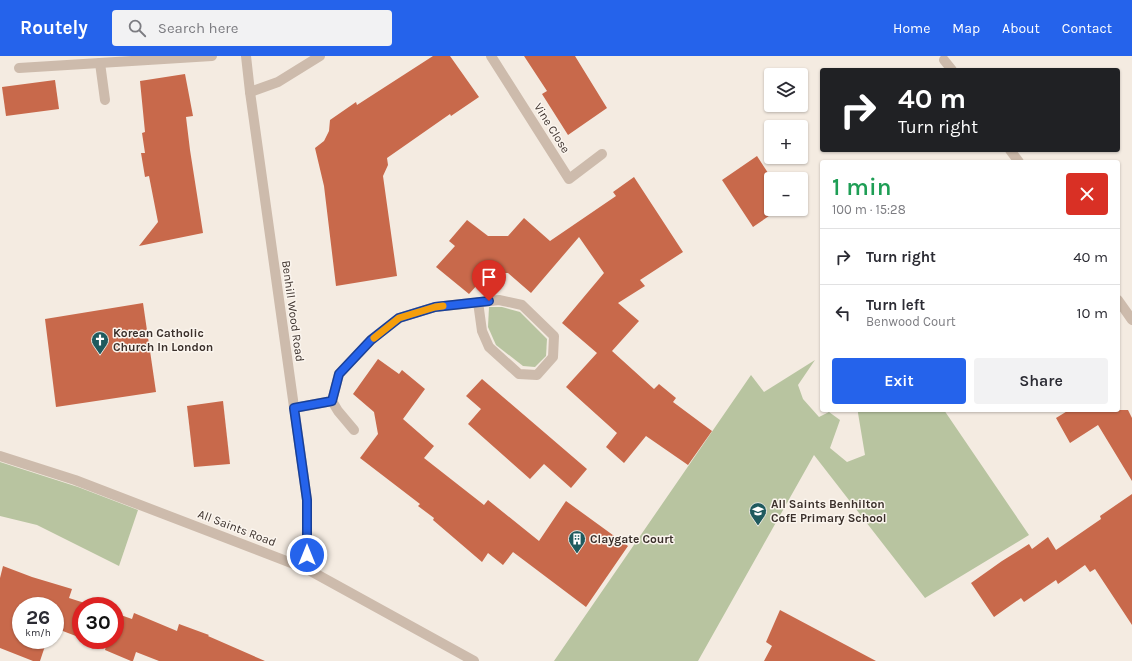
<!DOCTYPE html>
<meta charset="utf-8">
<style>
:root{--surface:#fff;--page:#f2f2f3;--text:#2b2b33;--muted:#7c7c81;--line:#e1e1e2;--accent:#2563eb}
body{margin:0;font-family:Karla,sans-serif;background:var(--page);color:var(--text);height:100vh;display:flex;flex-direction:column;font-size:15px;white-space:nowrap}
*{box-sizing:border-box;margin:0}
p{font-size:13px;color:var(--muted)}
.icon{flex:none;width:22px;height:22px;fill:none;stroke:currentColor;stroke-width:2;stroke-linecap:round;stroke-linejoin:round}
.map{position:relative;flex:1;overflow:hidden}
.drawer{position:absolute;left:820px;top:104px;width:300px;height:252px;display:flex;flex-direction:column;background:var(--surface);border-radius:4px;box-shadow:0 1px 3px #0004}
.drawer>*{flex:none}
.guide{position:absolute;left:820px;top:12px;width:300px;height:84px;border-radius:4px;box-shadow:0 1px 3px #0004;background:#202124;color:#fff;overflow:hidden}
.fabs{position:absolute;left:764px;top:12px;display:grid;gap:8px}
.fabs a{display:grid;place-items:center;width:44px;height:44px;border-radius:4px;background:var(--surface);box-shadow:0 1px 3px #0004;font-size:20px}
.speed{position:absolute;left:12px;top:541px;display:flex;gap:8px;font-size:20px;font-weight:700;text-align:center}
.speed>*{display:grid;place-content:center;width:52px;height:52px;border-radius:50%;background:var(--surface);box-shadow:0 1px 3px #0004;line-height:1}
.speed small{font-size:10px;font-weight:400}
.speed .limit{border:6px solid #d22;background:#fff;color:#111}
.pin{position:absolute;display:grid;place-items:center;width:34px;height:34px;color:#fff;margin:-41px -17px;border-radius:50% 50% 50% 0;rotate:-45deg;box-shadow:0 0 4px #0007}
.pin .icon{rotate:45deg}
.me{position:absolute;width:44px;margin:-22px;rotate:0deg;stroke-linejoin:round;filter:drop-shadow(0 0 3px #0008)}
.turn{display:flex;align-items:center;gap:14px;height:84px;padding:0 12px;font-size:18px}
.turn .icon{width:52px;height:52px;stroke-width:2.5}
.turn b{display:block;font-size:28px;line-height:34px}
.round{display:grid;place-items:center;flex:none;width:42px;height:42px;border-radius:4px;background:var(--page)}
.overview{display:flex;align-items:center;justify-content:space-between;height:68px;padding:0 12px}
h1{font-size:24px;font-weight:600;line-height:30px;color:#1e9e55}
.action{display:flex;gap:8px;margin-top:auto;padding:8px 12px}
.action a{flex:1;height:46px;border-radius:4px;background:var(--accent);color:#fff;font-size:16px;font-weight:600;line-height:46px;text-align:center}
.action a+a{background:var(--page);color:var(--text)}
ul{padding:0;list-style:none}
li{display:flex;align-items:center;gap:12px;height:56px;padding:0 12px;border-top:1px solid var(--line)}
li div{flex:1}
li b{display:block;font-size:15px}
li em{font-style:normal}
header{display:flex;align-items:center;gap:24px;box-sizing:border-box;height:56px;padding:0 20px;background:var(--accent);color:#fff}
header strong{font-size:19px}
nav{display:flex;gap:22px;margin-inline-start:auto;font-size:14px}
.search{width:280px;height:36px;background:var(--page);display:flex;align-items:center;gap:10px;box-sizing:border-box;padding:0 14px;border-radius:4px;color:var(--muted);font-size:15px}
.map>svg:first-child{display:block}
.green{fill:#b8c4a0}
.building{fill:#c8694b}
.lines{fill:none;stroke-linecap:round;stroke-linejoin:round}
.minor{stroke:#cdbbac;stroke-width:10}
.tertiary{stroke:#cdbbac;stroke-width:10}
.route-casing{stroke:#184099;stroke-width:10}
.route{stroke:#2563eb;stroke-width:7}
.slow{stroke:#f59e0b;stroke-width:7}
.labels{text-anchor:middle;stroke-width:3;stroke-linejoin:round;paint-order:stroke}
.street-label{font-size:12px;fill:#3b302b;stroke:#fbf5ee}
.poi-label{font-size:12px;font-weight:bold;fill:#3b302b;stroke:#fbf5ee;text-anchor:start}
</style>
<header>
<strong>Routely</strong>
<div class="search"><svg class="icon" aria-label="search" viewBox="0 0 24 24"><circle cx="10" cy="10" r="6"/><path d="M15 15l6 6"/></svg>Search here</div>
<nav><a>Home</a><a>Map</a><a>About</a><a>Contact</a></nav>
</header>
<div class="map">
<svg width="1132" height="605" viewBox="0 0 1132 605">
<rect width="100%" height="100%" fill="#f4ebe1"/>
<g class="green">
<path d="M 489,251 L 502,251 L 520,256 L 547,283 L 546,300 L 535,311 L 523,310 L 496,289 L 488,271 Z"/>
<path d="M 815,304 L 798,329 L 803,343 L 819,361 L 829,356 L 840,364 L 830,392 L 847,406 L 865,399 L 858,357 L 858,354 L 944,354 L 1029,479 L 925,542 L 814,399 L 698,605 L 554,605 L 751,319 L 764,336 Z"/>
<path d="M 0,406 L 78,431 L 138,454 L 119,510 L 37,469 L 0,460 Z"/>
</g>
<g class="building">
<path d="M 433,0 L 450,0 L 479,41 L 451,60 L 450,58 L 387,102 L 388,109 L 383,120 L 397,220 L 336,230 L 324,130 L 315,92 L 324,85 L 329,75 L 330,64 L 356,46 L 357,49 Z"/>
<path d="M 524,0 L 575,0 L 607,52 L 568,79 L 542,38 L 547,35 Z"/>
<path d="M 185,18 L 193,60 L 186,61 L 190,94 L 203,177 L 139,190 L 158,166 L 149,120 L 145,121 L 141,97 L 145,97 L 142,77 L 145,76 L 140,25 Z"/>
<path d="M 55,24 L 59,53 L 6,60 L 2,31 Z"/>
<path d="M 757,100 L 772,123 L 771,123 L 771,153 L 779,153 L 753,171 L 722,124 Z"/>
<path d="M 634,121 L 683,196 L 640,224 L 645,230 L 618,247 L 639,265 L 612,295 L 654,333 L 659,328 L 676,342 L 673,346 L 712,375 L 688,409 L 646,380 L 624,407 L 606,391 L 617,377 L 566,331 L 597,297 L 562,267 L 604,217 L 579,181 L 531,237 L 508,217 L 488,217 L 469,238 L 436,211 L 455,190 L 449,185 L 467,164 L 488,180 L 508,180 L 524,162 L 550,185 L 616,140 L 613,136 Z"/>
<path d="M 143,247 L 156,336 L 56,351 L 45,263 Z"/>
<path d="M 378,303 L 399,318 L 402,314 L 425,333 L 403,363 L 434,390 L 424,402 L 484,449 L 488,444 L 539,485 L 566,445 L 628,490 L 586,551 L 513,496 L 503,509 L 488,497 L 482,506 L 433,464 L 434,462 L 418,450 L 420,448 L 360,402 L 378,378 L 374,356 L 353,338 Z"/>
<path d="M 482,323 L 587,413 L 571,432 L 544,408 L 530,423 L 468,368 L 481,353 L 466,340 Z"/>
<path d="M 223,345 L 230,408 L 194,411 L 187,350 Z"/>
<path d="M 1069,354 L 1128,354 L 1132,362 L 1132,425 L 1098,369 L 1070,387 L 1056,362 Z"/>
<path d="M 1132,438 L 1132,569 L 1095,513 L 1090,516 L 1085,509 L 1058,528 L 1056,524 L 1024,546 L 1021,542 L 994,561 L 971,527 L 1002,505 L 1029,488 L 1032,493 L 1048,481 L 1056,494 L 1101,463 L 1100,460 Z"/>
<path d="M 3,510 L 32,521 L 72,533 L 69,542 L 94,550 L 81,550 L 81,582 L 55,572 L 55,550 L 21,550 L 21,584 L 47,584 L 40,605 L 33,605 L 0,592 L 0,522 Z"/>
<path d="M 780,554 L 876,605 L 764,605 L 772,590 L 766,586 Z"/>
<path d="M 115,557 L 132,563 L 134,557 L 177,575 L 179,568 L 209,579 L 208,580 L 265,605 L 159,605 L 136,596 L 133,605 L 131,605 L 105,594 L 106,590 L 88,584 L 115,584 Z"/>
</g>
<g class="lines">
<g class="minor">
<path d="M 246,0 L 250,36 L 307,444 L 307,513"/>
<path d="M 491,0 L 569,123 L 602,98"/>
<path d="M 944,4 L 952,14"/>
<path d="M 100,7 L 105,44"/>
<path d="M 19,12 L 212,0"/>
<path d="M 250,36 L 278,26 L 320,0"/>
<path d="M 1010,94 L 1019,106"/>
<path d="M 1118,244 L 1132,264"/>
<path d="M 294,352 L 332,345"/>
<path d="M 354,374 L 338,355 L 332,345 L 339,318 L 371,284 L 399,262 L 435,251 L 499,244 L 522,249 L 554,280 L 553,301 L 537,319 L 519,318 L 489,291 L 482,275 L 478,246"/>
</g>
<path class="tertiary" d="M 0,400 L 75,424 L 307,513 L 474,605"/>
</g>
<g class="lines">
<g class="route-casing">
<path id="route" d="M 307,499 L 307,444 L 294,352 L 332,345 L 339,318 L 371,284 L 399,262 L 435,251 L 489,245"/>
</g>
<use href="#route" class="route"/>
<path class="slow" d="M 374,282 L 399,262 L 435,251 L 443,250"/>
</g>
<defs>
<g id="church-pin" transform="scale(0.9)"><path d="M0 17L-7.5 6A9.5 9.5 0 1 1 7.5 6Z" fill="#1f5a5e" stroke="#fbf5ee"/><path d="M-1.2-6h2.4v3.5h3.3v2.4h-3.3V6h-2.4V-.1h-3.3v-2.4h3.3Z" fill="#fff"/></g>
<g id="school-pin" transform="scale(0.9)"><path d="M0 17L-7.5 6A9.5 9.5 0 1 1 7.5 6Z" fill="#1f5a5e" stroke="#fbf5ee"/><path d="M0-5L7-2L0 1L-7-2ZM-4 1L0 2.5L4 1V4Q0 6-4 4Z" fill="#fff"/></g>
<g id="building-pin" transform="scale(0.9)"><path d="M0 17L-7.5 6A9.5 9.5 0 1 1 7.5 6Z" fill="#1f5a5e" stroke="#fbf5ee"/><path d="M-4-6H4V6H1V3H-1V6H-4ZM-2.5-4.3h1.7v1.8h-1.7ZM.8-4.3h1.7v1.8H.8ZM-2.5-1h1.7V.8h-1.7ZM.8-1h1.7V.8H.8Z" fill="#fff"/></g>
</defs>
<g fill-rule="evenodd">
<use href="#church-pin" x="100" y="284"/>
<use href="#school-pin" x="758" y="455"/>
<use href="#building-pin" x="577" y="483"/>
</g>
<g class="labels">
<g class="street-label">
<text transform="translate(552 72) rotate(58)" y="4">Vine Close</text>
<text transform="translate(293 255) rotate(82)" y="4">Benhill Wood Road</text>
<text transform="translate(237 472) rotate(21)" y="4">All Saints Road</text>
</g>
<g class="poi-label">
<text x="113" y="281">Korean Catholic<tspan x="113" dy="14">Church In London</tspan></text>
<text x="771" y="452">All Saints Benhilton<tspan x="771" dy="14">CofE Primary School</tspan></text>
<text x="590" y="487">Claygate Court</text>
</g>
</g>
</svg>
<div class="fabs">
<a><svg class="icon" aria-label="layers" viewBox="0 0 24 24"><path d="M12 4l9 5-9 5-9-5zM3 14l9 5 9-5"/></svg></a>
<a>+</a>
<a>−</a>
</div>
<div class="speed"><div>26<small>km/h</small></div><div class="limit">30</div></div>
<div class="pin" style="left:489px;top:245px;background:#d93025"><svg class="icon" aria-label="arrive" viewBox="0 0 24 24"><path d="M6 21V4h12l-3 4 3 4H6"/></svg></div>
<svg class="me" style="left:307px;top:499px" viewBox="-20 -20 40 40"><circle r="17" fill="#2563eb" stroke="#fff" stroke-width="3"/><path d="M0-11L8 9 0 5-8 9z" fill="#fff"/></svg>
<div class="guide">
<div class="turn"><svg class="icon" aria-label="right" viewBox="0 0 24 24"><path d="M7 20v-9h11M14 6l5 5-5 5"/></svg><div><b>40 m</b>Turn right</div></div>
</div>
<section class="drawer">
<div class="overview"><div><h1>1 min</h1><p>100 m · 15:28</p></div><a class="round" style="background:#d93025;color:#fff"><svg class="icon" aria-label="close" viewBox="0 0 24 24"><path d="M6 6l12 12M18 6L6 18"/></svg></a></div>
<ul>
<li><svg class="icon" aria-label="right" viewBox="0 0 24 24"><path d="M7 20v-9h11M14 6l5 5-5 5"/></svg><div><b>Turn right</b></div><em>40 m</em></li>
<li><svg class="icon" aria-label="left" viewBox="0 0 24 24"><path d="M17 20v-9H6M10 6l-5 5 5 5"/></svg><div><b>Turn left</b><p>Benwood Court</p></div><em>10 m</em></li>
</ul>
<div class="action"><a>Exit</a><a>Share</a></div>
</section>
</div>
